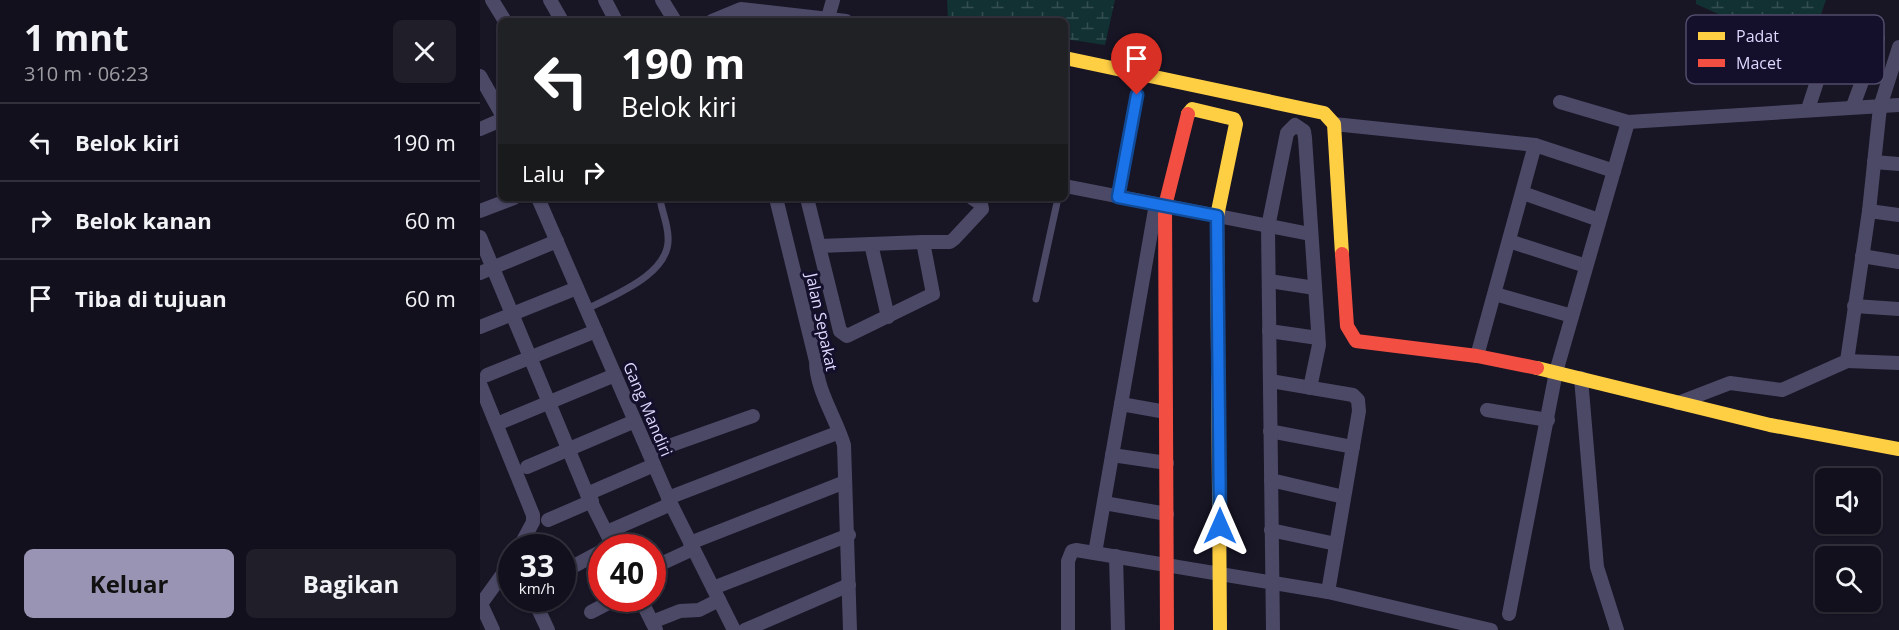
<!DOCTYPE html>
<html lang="id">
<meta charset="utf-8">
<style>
:root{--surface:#12101c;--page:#1f1e29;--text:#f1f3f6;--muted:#9c9da3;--line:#31303b;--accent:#9994b3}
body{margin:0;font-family:"Open Sans",sans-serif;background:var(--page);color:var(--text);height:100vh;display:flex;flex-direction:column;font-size:22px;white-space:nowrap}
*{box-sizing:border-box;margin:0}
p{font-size:20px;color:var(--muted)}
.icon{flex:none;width:33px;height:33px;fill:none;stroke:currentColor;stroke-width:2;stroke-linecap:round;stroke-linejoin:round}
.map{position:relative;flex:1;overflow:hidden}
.drawer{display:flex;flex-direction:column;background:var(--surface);width:480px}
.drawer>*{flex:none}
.banner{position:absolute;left:18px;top:18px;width:570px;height:183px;border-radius:9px;box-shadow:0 2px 4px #0004,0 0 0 2px var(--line);background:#202124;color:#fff;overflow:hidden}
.buttons{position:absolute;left:1335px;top:468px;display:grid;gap:12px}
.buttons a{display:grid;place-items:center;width:66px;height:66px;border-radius:9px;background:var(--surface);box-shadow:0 2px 4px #0004,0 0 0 2px var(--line);font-size:30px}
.speed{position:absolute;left:18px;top:534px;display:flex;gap:12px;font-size:30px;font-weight:700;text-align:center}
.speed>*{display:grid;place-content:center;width:78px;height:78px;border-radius:50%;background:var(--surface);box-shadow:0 2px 4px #0004,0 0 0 2px var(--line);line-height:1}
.speed small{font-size:15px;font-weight:400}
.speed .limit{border:9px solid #d22;background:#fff;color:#111}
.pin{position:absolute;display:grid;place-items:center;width:51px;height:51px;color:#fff;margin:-62px -26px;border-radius:50% 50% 50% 0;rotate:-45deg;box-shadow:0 0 6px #0007}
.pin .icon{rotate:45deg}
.me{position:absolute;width:66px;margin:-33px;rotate:0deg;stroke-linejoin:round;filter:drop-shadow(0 0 4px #0008)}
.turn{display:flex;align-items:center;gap:21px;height:126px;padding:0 24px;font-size:27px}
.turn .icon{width:78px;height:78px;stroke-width:2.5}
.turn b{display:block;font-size:42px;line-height:51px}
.then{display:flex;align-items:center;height:57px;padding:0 24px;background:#0003;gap:12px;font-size:22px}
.round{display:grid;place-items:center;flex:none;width:63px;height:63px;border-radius:9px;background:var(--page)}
.summary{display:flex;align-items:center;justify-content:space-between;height:102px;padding:0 24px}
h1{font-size:36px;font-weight:700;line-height:45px}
.button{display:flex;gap:12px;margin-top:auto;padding:12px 24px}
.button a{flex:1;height:69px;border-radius:9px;background:var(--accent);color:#111;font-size:24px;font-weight:700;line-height:69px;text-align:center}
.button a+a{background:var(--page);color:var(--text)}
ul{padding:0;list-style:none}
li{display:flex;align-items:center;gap:18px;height:78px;padding:0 24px;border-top:2px solid var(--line)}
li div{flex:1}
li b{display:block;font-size:22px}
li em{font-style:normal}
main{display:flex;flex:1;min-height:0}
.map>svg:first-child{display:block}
.wetland{fill:url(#wetland-marsh)}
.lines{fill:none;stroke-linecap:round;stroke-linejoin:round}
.lane{stroke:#4b4966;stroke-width:7}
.street{stroke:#4b4966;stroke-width:14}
.slow{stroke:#ffcf43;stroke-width:14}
.jam{stroke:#f24e42;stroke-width:14}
.route-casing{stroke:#114b97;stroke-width:15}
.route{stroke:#1a73e8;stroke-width:10}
.labels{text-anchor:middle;stroke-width:6;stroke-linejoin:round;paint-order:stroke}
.street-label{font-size:16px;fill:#ded9ff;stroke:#140f2b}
.key{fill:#140f2b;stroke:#514c6b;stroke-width:1.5}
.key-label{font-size:16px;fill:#ded9ff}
</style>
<main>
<section class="drawer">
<div class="summary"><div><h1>1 mnt</h1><p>310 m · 06:23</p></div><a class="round"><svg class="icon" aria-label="close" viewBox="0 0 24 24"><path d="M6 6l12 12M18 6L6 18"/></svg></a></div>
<ul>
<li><svg class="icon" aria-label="left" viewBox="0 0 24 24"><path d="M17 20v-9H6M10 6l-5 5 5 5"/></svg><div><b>Belok kiri</b></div><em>190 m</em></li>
<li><svg class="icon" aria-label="right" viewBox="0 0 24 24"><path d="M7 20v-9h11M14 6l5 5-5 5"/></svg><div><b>Belok kanan</b></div><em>60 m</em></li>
<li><svg class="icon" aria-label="arrive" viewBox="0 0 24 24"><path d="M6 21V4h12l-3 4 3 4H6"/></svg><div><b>Tiba di tujuan</b></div><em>60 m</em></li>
</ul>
<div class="button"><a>Keluar</a><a>Bagikan</a></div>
</section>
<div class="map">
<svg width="1419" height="630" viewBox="0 0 1419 630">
<defs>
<pattern id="wetland-marsh" width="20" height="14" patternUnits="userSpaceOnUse" patternTransform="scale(1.5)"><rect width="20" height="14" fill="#123133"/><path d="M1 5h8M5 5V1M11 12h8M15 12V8" fill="none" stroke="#344e52"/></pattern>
</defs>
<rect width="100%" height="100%" fill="#181525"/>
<g class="wetland">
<path d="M 467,0 L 635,0 L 625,45 L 585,39 L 585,21 L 468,21 Z"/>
<path d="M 1216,0 L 1346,0 L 1327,54 L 1216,4 Z"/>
</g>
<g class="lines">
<g class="lane">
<path d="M 638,197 L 657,95"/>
<path d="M 556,299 L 578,198"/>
<path d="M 107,309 C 134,295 191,274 188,237 C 188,226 183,214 181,204"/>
</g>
<g class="street">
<path d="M 12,0 L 25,21"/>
<path d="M 70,0 L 82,21"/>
<path d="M 125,0 L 136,21"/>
<path d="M 182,0 L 195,21"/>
<path d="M 232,21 L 261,9 L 366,21"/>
<path d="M 347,21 L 353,0"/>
<path d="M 0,76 L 21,113"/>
<path d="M 1080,102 L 1148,122 L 1419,105"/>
<path d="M 1328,109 L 1354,30 L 1359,26 L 1394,32 L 1398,38 L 1373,106"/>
<path d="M 854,124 L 1055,145 L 1134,171"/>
<path d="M 0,129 L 21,120"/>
<path d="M 1394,162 L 1419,164"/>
<path d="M 585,186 L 830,234"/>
<path d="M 1043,193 L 1119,220"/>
<path d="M 58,198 L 191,504 L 254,630"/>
<path d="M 296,198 L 336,361 C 336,390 356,418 364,445 L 370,630"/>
<path d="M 327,198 L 360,331 L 367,336 L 453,294 L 443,242 L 470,242 L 474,239 L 502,209 L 501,204 L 492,198"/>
<path d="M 0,211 L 34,198"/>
<path d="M 1389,211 L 1419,215"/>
<path d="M 0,237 L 107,494 L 134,548"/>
<path d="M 1029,241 L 1106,266"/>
<path d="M 391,244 L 408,317"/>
<path d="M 339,246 L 443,242"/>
<path d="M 1382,256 L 1419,262"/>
<path d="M 0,273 L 77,241"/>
<path d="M 789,281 L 835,288"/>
<path d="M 1015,294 L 1092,316"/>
<path d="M 1374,306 L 1419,309"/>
<path d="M 0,327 L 97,288"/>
<path d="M 789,331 L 838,338"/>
<path d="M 997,356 L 1055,145"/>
<path d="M 1367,361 L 1419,363"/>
<path d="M 7,375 L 116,331"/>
<path d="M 1101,378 L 1117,567 L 1137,630"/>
<path d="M 790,381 L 873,395 L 878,400 L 879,411 L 848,592"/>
<path d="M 0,384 L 53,515 L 53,522 L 39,548"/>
<path d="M 1198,403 L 1250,383 L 1302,390 L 1367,361 L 1389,211 L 1400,107 L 1419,47"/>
<path d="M 641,404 L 686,412"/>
<path d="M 1007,410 L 1068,420"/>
<path d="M 24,421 L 135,375"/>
<path d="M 790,431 L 873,447"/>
<path d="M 169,453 L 273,416"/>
<path d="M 632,455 L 687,463"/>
<path d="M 47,467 L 155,421"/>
<path d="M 791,480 L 864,497"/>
<path d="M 107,494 L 174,465"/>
<path d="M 188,498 L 357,433"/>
<path d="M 624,503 L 687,514"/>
<path d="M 68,520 L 112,501"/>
<path d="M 791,530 L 856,544"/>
<path d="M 127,532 L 191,504"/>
<path d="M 210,543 L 365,482"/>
<path d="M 615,553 L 676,204"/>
<path d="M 636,556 L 638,630"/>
<path d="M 92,567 L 122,551"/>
<path d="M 172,568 L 213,549"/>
<path d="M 233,588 L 369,535"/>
<path d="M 53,598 L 68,630"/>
<path d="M 160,598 L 176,630"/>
<path d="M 111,612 L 138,598"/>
<path d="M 1029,614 L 1076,372 L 1148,122"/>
<path d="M 172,622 L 200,611 L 219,610 L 239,600"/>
<path d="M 13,630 L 1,604 L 32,561"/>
<path d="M 265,630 L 369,585"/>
<path d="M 588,630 L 588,561 L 592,551 L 596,550 L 848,592 L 1011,630"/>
<path d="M 793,630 L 788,227 L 807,133 L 815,125 L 824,131 L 825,138 L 839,345 L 830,388"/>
</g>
<g class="slow">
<path d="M 585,58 L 844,113 L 854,124 L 862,254"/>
<path d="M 708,114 L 712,109 L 754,119 L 756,124 L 737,216 L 740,630"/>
<path d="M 1057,368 L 1290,425 L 1419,449"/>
</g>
<g class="jam">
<path d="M 862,254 L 867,326 L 876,341 L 997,356 L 1057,368"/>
<path d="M 687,630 L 685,206 L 708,114"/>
</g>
</g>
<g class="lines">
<g class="route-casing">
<path id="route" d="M 657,95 L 638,197 L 737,216 L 740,526"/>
</g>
<use href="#route" class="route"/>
</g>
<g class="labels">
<g class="street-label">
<text transform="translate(342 322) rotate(78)" y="6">Jalan Sepakat</text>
<text transform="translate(168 409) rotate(67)" y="6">Gang Mandiri</text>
</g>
</g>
<rect x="1206" y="15" width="198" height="69" rx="9" class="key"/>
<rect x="1218" y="32" width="27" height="8" fill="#ffcf43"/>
<rect x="1218" y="59" width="27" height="8" fill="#f24e42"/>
<g class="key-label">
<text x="1256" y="42">Padat</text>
<text x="1256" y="69">Macet</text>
</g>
</svg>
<div class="buttons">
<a><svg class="icon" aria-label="sound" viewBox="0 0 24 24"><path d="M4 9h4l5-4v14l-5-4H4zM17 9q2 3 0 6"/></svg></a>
<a><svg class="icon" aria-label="search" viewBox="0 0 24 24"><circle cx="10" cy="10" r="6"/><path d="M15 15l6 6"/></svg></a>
</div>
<div class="speed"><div>33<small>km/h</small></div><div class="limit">40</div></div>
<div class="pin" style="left:657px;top:95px;background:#d93025"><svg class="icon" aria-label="arrive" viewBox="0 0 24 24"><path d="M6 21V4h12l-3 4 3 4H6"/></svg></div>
<svg class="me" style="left:740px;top:526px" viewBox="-20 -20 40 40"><path d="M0-17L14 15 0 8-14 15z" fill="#1a73e8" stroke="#fff" stroke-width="4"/></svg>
<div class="banner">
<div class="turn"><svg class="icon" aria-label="left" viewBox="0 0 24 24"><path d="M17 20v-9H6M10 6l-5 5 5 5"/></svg><div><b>190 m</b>Belok kiri</div></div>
<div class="then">Lalu<svg class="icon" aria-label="right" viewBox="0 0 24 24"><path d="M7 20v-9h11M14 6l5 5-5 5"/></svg></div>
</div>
</div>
</main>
